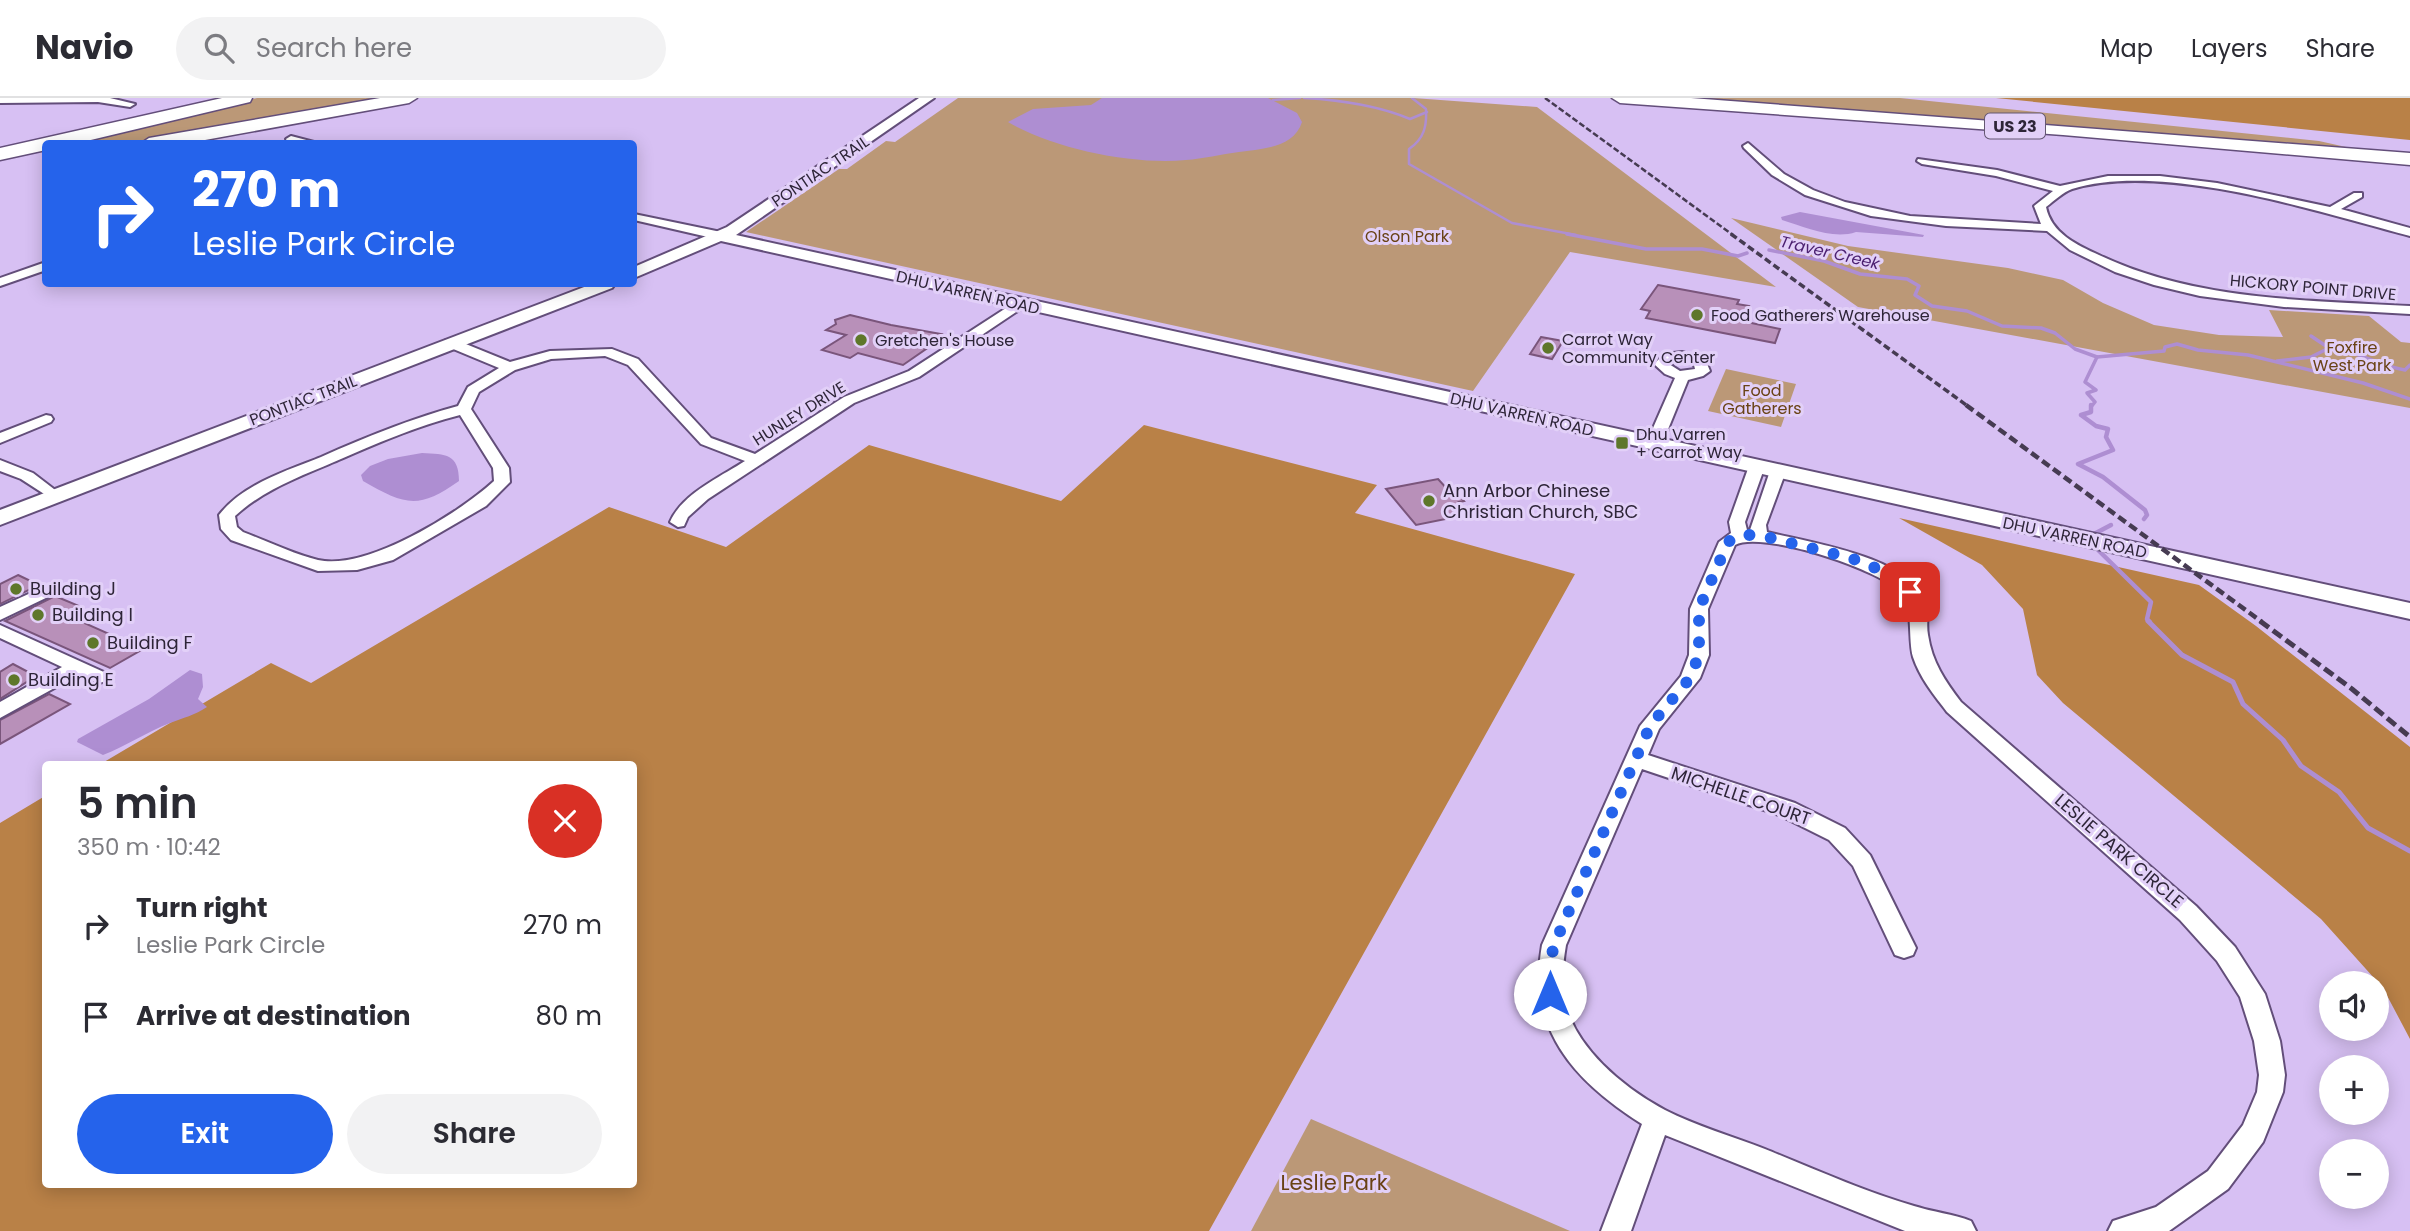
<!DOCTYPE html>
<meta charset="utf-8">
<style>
:root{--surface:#fff;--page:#f2f2f3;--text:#2b2b33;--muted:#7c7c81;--line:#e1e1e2;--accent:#2563eb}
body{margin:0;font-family:Poppins,sans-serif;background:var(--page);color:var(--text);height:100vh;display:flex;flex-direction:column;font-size:26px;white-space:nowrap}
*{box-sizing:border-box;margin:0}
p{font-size:23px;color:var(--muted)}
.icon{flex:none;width:38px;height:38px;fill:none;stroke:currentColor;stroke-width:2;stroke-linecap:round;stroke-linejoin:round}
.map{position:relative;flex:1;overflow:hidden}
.side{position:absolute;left:42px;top:663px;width:595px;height:427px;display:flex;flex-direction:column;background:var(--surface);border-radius:7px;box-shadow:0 4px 18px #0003}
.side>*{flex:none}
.hud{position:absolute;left:42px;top:42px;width:595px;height:147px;border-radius:7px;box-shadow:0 4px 18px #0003;background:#2563eb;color:#fff;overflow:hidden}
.tools{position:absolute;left:2319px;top:873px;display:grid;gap:14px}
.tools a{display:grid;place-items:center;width:70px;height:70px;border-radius:50%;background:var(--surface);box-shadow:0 4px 18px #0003;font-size:35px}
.pin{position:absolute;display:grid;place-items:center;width:60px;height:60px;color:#fff;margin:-30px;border-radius:14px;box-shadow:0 4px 10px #0006}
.me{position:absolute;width:77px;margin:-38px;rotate:0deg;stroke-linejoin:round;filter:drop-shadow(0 0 5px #0008)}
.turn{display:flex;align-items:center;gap:24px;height:147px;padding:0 35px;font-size:32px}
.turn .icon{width:91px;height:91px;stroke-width:2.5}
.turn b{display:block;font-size:49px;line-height:60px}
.round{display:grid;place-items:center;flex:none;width:74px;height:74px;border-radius:37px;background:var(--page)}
.head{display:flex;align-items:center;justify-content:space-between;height:119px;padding:0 35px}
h1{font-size:42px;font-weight:600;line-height:52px}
.cta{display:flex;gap:14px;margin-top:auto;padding:14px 35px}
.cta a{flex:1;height:80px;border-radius:42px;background:var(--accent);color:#fff;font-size:28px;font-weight:600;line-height:80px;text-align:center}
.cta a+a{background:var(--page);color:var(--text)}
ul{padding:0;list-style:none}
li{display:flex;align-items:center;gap:21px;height:91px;padding:0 35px}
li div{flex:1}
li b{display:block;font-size:26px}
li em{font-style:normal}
header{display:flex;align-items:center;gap:42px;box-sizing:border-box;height:98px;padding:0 35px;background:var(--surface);border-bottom:2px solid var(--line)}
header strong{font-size:33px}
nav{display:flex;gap:38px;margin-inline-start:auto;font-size:24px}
.search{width:490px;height:63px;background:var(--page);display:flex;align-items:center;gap:18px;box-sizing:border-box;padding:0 24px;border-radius:38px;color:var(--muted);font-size:26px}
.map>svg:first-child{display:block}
.green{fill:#bb9877}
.forest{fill:#b98147}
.water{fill:#ae8ed2}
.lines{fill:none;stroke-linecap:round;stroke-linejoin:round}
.stream-far3{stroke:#ae8ed2;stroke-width:2.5}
.stream-far2{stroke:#ae8ed2;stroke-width:3.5}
.stream-far1{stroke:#ae8ed2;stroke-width:4.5}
.stream{stroke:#ae8ed2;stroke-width:5}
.building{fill:#b890b9;stroke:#7a557b;stroke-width:2}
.street-casing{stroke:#634e7a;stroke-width:4}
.secondary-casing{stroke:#634e7a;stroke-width:4}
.highway-casing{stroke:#634e7a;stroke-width:3}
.street{fill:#fff;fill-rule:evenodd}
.secondary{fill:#fff;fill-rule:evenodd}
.highway{fill:#fff;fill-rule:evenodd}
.rail-far3{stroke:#463b52;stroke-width:2.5;stroke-dasharray:6 2.5;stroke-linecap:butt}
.rail-far2{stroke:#463b52;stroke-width:3.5;stroke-dasharray:7 3.5;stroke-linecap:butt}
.rail-far1{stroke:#463b52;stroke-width:4.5;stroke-dasharray:9 4.5;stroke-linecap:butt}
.rail{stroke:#463b52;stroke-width:5;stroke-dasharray:11 5;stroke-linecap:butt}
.route{stroke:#2563eb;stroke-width:12;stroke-dasharray:0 21.6}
.poi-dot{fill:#5e772a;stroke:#e2d0f8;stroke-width:2.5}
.labels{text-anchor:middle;stroke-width:6;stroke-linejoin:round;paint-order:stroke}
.shield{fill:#e2d0f8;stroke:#645872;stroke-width:2}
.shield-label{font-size:16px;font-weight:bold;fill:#2e2538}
.far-street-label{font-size:16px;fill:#2e2538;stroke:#e2d0f8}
.far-park-label{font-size:16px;fill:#694215;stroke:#e2d0f8}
.far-water-label{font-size:16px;font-style:italic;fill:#4c2171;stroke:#e2d0f8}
.far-poi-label{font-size:16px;fill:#2e2538;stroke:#e2d0f8;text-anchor:start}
.poi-label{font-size:18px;fill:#2e2538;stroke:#e2d0f8;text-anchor:start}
.street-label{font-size:18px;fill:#2e2538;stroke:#e2d0f8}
.near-park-label{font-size:21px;fill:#694215;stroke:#e2d0f8}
</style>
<header>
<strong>Navio</strong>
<div class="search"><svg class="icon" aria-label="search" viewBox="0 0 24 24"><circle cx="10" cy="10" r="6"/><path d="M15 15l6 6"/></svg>Search here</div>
<nav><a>Map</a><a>Layers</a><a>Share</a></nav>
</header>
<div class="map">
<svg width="2410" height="1133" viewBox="0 0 2410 1133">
<rect width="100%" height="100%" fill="#d7c0f3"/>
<g class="green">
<path d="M 257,0 L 377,0 L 129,45 L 67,46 Z"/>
<path d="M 958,0 L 1413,0 L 1537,9 L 1776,189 L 1570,154 L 1473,293 L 746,134 L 839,71 L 847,71 L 886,43 L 895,44 Z"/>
<path d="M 1679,0 L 1900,0 L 2319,43 L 2346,49 Z"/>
<path d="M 1731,120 L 1848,148 L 2008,170 L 2063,182 L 2103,205 L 2154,227 L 2219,237 L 2283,239 L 2269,212 L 2369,218 L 2401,244 L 2410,245 L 2410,310 L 1858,209 Z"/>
<path d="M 1726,271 L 1796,286 L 1781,329 L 1708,313 Z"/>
<path d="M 1311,1021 L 1570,1133 L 1251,1133 Z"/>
</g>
<g class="forest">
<path d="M 1996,0 L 2410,0 L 2410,42 Z"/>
<path d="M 1144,327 L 1377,387 L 1355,415 L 1575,476 L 1209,1133 L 0,1133 L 0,725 L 45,698 L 46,1087 L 634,1087 L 634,667 L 99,667 L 271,565 L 311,585 L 609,409 L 726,449 L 869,347 L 1061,403 Z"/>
<path d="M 1899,420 L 2199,487 L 2256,528 L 2410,649 L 2410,941 L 2383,890 L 2321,821 L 2063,605 L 2037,577 L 2023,511 L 1982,467 Z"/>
</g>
<g class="water">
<path d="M 1102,0 L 1268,0 L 1297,15 L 1302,24 C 1294,50 1262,51 1239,54 C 1221,56 1203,61 1186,62 C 1133,67 1054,51 1008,24 L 1033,11 L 1091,7 Z"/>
<path d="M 1800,114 L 1924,137 L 1923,139 L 1856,134 C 1833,142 1805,129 1782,122 L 1781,119 Z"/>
<path d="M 422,355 C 446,356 459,356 459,383 C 418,412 405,407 363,383 L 361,377 L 370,368 L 388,361 Z"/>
<path d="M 190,572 L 202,576 L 203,589 L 198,601 L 207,609 C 195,617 183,620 170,625 C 147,634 126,648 103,657 L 77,644 L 78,641 L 149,601 Z"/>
</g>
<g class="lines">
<g class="stream-far3">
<path d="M 1304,0 C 1340,2 1377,7 1410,21 L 1427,14"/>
<path d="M 1412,0 L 1426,11 C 1427,28 1424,41 1409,51 L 1409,66 L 1512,125 L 1576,137"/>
<path d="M 1273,2 L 1300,0"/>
</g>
<g class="stream-far2">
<path d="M 1567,136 L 1646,151 L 1702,151 L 1738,158 L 1747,155"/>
<path d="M 1769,152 L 1824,163 L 1860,176 L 1907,181 L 1919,188 L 1915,197 L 1932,208 L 1967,213 L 2002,228 L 2041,230 L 2055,235 L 2075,251 L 2097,259 L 2085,284 L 2096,292 L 2087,295 L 2095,304 L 2091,309"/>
<path d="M 2329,250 C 2356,252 2378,268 2405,272 L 2410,267"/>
<path d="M 2097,259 L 2164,253 L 2165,249 L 2177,246 L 2198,252 L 2248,257 L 2363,285 L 2410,301"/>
<path d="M 2277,263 L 2311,259 L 2329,250 L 2311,238"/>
</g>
<g class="stream-far1">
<path d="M 2091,307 L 2091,314 L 2081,317 L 2096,328 L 2108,331 L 2106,339 L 2113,352 L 2078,366 L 2103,379 L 2145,412 L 2147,417 L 2144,421"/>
<path d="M 2094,436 L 2111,427"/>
<path d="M 2095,449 L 2151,504 L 2147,521 L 2150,524"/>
</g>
<path class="stream" d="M 2148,523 L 2182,557 L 2233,584 L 2243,606 L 2283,642 L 2301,668 L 2339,694 L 2368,730 L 2410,753"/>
</g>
<g class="building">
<path d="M 1658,187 L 1739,202 L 1737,206 L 1749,208 L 1742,223 L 1780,231 L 1775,245 L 1646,220 L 1650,213 L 1641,211 Z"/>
<path d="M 850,217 L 891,227 L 941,236 L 920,249 L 926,251 L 903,267 L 858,255 L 850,260 L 822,252 L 846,237 L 826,232 L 836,226 L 835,222 Z"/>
<path d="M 1541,239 L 1563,243 L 1552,261 L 1530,256 Z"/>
<path d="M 1438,381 L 1448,392 L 1453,391 L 1464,403 L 1459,404 L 1470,416 L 1416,427 L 1386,391 Z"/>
<path d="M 18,477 L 39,487 L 0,506 L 0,486 Z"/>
<path d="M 55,498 L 79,508 L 64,516 L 143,551 L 110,570 L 5,523 Z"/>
<path d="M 13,566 L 36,578 L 0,601 L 0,574 Z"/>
<path d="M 49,596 L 70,606 L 0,646 L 0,622 Z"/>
</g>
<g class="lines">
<g class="street-casing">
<g id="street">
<path d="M 0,0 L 110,0 L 135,6 L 130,9 L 98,4 L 0,5 Z"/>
<path d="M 291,38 L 314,44 L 315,46 L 287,43 L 286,41 Z"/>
<path d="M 1748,45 L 1784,76 L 1813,92 L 1845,104 L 1910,118 L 2041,126 L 2034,108 L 2053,93 L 1996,78 L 1922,66 L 1917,63 L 1918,61 L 1997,72 L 2060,88 L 2108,78 L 2160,78 L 2217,85 L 2330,109 L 2354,95 L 2362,95 L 2362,99 L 2341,111 L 2410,130 L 2410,138 C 2319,114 2163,63 2072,91 C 2063,94 2054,103 2046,109 C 2051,135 2077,147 2099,157 C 2196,203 2305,202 2410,208 L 2410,216 L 2284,209 L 2200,198 L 2154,187 L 2115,174 L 2070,152 L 2047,133 L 1946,128 L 1871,118 L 1805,97 L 1772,77 L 1744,50 L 1743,48 Z"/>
<path d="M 634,116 L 721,134 L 727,138 L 721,142 L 634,122 Z"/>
<path d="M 46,164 L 46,172 L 0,188 L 0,180 Z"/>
<path d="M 1020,201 L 1025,202 L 1025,208 L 919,279 L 854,305 L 708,401 L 688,419 L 684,428 L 678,429 L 670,424 C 682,396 720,379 745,363 L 701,346 L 628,267 L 605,258 L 551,261 L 515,272 L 479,294 L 471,311 L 509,370 L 510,384 L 486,408 L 393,462 L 357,472 L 318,473 L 231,442 L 221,431 L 219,417 C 243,386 286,373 321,359 C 366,339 410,321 458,308 L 468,289 L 499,270 L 446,248 L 446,242 L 456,242 L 510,264 L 550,253 L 612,251 L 638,261 L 711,340 L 755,356 L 844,299 L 909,273 ZM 460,317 L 493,370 L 494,383 C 459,415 367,473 318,462 C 293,456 267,443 243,434 L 237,429 L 235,418 C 263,392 299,379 334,364 C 376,346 416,328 460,317 Z"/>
<path d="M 1682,254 L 1705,261 L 1710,273 L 1703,278 L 1688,282 L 1662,346 L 1654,351 L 1649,349 L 1646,346 L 1675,280 L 1665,276 L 1654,266 L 1664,256 ZM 1681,262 L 1694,267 L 1695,271 L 1680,273 L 1669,266 Z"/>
<path d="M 46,317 L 51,318 L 53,321 L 51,324 L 0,345 L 0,335 Z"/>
<path d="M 0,362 L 33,375 L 63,398 L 55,403 L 21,381 L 0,373 Z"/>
<path d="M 1757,363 L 1765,368 L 1745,424 L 1747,432 L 1750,432 L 1770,373 L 1778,368 L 1784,370 L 1786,373 L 1766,427 L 1767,434 C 1807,444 1912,459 1926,505 C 1929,515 1926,527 1928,537 C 1932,564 1945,583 1961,604 L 2196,808 L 2235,849 L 2265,896 L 2280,943 L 2285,977 L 2283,994 L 2263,1044 L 2228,1091 L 2169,1133 L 2108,1133 L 2113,1123 L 2156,1109 L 2208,1073 L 2243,1027 L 2257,994 L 2259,977 L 2254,943 L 2240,899 L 2217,863 L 2180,822 L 1947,614 C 1934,597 1920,580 1913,559 C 1908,542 1913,510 1903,497 C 1885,472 1761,432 1735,447 L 1708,511 L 1709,557 L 1700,580 L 1659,631 L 1648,657 L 1795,705 L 1845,730 L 1870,757 L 1916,850 L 1913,857 L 1904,860 L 1895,857 L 1853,768 L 1829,742 L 1779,717 L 1642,671 L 1566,847 C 1563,865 1561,882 1564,900 C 1573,949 1624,990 1665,1012 C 1696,1028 1732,1038 1765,1051 C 1814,1071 1863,1093 1914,1108 C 1933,1114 1953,1116 1971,1123 L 1976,1133 L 1905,1133 L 1665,1037 L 1631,1133 L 1601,1133 L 1642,1026 C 1574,983 1527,931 1542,847 L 1640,628 L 1681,578 L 1689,557 L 1690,511 L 1719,444 L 1731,435 L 1729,424 L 1749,368 Z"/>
<path d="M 46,488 L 55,493 L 52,497 L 0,522 L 0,509 Z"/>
<path d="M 0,527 L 106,575 L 109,579 L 106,583 L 99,585 L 78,577 L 0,620 L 0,604 L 62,569 L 0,540 Z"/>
</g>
</g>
<g class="secondary-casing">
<g id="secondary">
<path d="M 919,0 L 934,0 L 736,137 L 2410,505 L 2410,521 L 721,143 L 634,180 L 634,169 L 727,129 Z"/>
<path d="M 592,186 L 615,186 L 612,190 L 0,427 L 0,412 Z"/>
</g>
</g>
<g class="highway-casing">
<g id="highway">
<path d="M 222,0 L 252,0 L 250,4 L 74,46 L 46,46 L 46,52 L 0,62 L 0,50 Z"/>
<path d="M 380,0 L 417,0 L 409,5 L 183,46 L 140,46 L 149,40 Z"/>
<path d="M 1612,0 L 1691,0 L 2410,55 L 2410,67 L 2063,37 L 1620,5 Z"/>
</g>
</g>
<use href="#street" class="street"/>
<use href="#secondary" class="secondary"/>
<use href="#highway" class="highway"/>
<path class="rail-far3" d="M 1545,0 L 1733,137"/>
<path class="rail-far2" d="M 1731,136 L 1969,309"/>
<path class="rail-far1" d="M 1966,307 L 2262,524"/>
<path class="rail" d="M 2260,523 L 2352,591 L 2410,639"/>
</g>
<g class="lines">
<path class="route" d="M 1550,896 L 1548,874 L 1554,847 L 1650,628 L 1690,580 L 1699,557 L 1699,511 L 1728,444 L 1740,437 L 1759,437 L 1851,460 L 1885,474 L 1910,494"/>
</g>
<g class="poi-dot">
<circle cx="1697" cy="217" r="7"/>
<circle cx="861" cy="242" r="7"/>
<circle cx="1548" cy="250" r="7"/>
<rect x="1615" y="338" width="14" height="14" rx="3.5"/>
<circle cx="1429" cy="403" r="7"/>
<circle cx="16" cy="491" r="7"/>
<circle cx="38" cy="517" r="7"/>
<circle cx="93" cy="545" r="7"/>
<circle cx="14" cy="582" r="7"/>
</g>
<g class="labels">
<rect class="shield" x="1985" y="15.5" width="60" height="25" rx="5"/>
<g class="shield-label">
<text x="2015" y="34">US 23</text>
</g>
<g class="far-street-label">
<text transform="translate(820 73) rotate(-34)" y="6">PONTIAC TRAIL</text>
<text transform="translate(2313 189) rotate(5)" y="6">HICKORY POINT DRIVE</text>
<text transform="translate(968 194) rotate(13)" y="6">DHU VARREN ROAD</text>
<text transform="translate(303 302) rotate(-21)" y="6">PONTIAC TRAIL</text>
<text transform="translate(799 315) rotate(-32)" y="6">HUNLEY DRIVE</text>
<text transform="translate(1522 316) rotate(13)" y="6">DHU VARREN ROAD</text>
<text transform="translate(2075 439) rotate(12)" y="6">DHU VARREN ROAD</text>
</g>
<g class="far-park-label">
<text x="1407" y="144">Olson Park</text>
<text x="2352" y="255">Foxfire<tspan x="2352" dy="18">West Park</tspan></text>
<text x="1762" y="298">Food<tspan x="1762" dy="18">Gatherers</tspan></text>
</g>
<g class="far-water-label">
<text transform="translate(1830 154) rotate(13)" y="6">Traver Creek</text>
</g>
<g class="far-poi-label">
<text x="1711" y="223">Food Gatherers Warehouse</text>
<text x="1562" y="247">Carrot Way<tspan x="1562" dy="18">Community Center</tspan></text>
<text x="875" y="248">Gretchen's House</text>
<text x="1636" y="342">Dhu Varren<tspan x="1636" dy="18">+ Carrot Way</tspan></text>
</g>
<g class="poi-label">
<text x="1443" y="399">Ann Arbor Chinese<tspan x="1443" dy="21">Christian Church, SBC</tspan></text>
<text x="30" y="497">Building J</text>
<text x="52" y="523">Building I</text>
<text x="107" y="551">Building F</text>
<text x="28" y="588">Building E</text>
</g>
<g class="street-label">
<text transform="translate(1741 698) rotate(19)" y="6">MICHELLE COURT</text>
<text transform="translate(2119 753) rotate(41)" y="6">LESLIE PARK CIRCLE</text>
</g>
<g class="near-park-label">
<text x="1334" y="1092">Leslie Park</text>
</g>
</g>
</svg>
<div class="tools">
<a><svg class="icon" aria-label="sound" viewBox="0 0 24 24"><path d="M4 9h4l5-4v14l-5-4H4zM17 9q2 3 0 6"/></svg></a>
<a>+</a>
<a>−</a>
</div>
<div class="pin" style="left:1910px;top:494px;background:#d93025"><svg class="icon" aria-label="arrive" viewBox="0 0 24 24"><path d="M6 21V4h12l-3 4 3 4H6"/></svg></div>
<svg class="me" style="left:1550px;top:896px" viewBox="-20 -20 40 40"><circle r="19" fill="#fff"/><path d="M0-13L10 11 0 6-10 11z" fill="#2563eb"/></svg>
<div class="hud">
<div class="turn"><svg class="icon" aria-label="right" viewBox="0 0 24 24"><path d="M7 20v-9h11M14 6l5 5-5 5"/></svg><div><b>270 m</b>Leslie Park Circle</div></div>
</div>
<section class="side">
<div class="head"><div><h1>5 min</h1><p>350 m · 10:42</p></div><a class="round" style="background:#d93025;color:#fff"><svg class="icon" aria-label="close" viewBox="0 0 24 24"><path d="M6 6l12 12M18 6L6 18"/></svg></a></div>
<ul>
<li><svg class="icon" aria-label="right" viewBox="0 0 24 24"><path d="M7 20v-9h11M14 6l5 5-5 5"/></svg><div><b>Turn right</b><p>Leslie Park Circle</p></div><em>270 m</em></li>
<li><svg class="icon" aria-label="arrive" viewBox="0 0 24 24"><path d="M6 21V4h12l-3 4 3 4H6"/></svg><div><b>Arrive at destination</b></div><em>80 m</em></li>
</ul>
<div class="cta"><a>Exit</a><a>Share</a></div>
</section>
</div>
